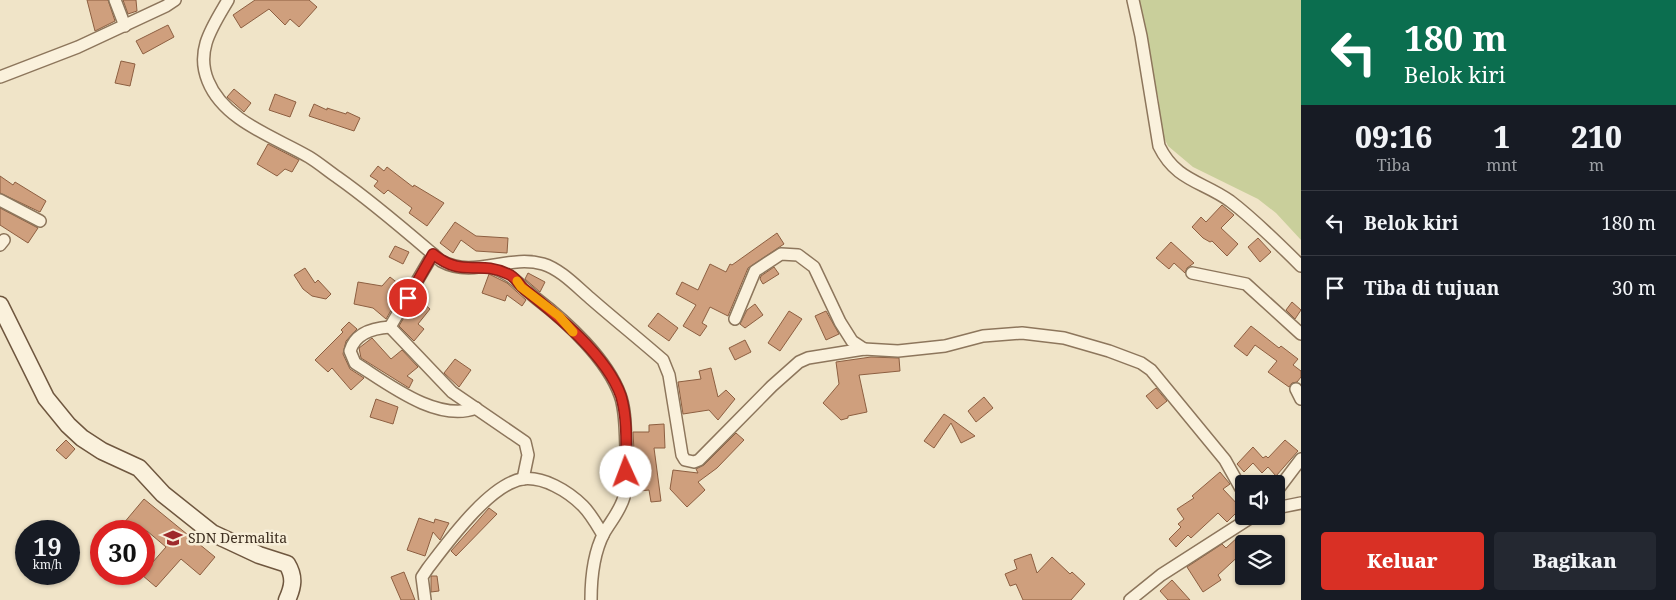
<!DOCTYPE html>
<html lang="id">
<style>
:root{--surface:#171b24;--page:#242831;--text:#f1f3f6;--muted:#9ea1a6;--line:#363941;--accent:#d93025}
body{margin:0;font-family:"Noto Serif",serif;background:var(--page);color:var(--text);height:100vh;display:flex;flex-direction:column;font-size:19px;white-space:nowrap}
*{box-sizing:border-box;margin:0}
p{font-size:16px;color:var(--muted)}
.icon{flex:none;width:28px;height:28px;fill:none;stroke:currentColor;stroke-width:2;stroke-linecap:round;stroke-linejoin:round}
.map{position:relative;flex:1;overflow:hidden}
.details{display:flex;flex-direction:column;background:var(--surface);width:375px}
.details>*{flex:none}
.banner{background:#0b6e4f;color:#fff;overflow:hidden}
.controls{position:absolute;left:1235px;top:475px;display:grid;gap:10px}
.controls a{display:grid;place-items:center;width:50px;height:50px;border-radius:5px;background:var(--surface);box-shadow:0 1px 4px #0004;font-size:25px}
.speed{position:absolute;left:15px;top:520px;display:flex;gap:10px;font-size:25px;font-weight:700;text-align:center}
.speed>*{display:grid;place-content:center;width:65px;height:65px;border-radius:50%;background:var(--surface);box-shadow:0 1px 4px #0004;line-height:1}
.speed small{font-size:12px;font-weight:400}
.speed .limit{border:8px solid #d22;background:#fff;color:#111}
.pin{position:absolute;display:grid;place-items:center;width:42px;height:42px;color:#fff;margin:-21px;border:2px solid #fff;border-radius:50%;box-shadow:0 1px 5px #0007}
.me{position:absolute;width:55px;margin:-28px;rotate:358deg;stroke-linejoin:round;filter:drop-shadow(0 0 4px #0008)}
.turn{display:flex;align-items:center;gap:18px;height:105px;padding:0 20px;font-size:22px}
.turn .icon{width:65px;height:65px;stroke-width:2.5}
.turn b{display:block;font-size:35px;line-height:42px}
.eta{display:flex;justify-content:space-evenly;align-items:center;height:85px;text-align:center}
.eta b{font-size:30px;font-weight:800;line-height:35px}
.cta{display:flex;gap:10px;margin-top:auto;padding:10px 20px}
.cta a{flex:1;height:58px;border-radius:5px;background:var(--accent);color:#fff;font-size:20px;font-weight:800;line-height:58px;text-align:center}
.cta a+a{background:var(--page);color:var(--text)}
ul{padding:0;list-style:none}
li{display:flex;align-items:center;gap:15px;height:65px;padding:0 20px;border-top:1px solid var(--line)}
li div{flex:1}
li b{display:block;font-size:19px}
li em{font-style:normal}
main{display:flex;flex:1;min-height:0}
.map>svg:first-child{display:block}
.green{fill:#c9cf9b}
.building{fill:#cf9f7d;stroke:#8d5f41}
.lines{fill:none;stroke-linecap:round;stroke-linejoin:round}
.street-casing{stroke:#8d765c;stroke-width:14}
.secondary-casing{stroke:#6f573f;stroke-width:19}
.street{stroke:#faf1dc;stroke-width:11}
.secondary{stroke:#faf1dc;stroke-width:16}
.route-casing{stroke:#8d1f18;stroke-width:12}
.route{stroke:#d93025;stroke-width:9}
.slow{stroke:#f59e0b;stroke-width:9}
.labels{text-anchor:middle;stroke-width:5;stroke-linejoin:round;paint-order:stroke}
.poi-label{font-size:14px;fill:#3d2e20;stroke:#f7eed8;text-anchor:start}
</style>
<main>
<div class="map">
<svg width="1301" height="600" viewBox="0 0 1301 600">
<rect width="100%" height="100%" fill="#f0e4c8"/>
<path class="green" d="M 1136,0 L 1301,0 L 1301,240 L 1276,213 L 1258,199 L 1193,167 L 1168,146 L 1158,125 L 1159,101 Z"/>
<g class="building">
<path d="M 87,0 L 108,0 L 115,21 L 95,31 Z"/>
<path d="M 123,0 L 136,0 L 137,11 L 128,14 Z"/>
<path d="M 255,0 L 309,0 L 317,7 L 299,27 L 290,19 L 285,25 L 269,9 L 241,28 L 233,15 Z"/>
<path d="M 168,25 L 174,37 L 143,54 L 136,41 Z"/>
<path d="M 121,61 L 135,64 L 130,86 L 115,83 Z"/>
<path d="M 234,89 L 251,103 L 244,112 L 227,97 Z"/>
<path d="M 275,94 L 296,102 L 290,117 L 269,110 Z"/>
<path d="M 314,104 L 327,110 L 327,108 L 346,114 L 347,112 L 360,118 L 354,131 L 309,116 Z"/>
<path d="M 268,144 L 299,160 L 292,172 L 285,169 L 277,176 L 257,164 Z"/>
<path d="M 378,166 L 384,171 L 387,167 L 413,187 L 414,185 L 444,203 L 427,226 L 409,213 L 412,208 L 388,190 L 384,194 L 374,186 L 378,181 L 370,176 Z"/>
<path d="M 0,176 L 13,185 L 15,182 L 46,201 L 40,212 L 0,193 Z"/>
<path d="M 1222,205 L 1234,215 L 1221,228 L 1238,244 L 1227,256 L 1212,241 L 1210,242 L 1203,238 L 1192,227 L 1201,217 L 1206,222 Z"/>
<path d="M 0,208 L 38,228 L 28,243 L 0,225 Z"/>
<path d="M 455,222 L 476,236 L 508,238 L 507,253 L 476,251 L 461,240 L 453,253 L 440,243 Z"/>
<path d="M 777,233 L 784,244 L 748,268 L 728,316 L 710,307 L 702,323 L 707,326 L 700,336 L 683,326 L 696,305 L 676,294 L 682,282 L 698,290 L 710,264 L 726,272 L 730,264 L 732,265 Z"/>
<path d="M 1258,238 L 1271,252 L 1260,262 L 1248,247 Z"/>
<path d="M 1171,242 L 1194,263 L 1187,268 L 1185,273 L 1174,263 L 1169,269 L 1156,258 Z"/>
<path d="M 395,246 L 409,252 L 403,264 L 389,257 Z"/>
<path d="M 774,267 L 779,274 L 763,284 L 760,279 L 761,276 Z"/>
<path d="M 305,268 L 315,283 L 318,280 L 331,294 L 326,299 L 312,296 L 303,289 L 294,275 Z"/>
<path d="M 528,273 L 545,282 L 540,292 L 525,279 Z"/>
<path d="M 489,274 L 507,283 L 526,300 L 522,306 L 507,295 L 505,301 L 482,293 Z"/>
<path d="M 390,277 L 404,288 L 386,319 L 373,308 L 354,304 L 358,282 L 382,286 Z"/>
<path d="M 416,297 L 430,309 L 418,324 L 424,329 L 414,341 L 399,326 Z"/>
<path d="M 1292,302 L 1301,310 L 1295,319 L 1286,310 Z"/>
<path d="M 755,304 L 763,315 L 745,328 L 740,324 L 747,310 Z"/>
<path d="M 789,311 L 802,319 L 780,351 L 768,343 Z"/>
<path d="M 826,311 L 839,334 L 826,340 L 815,316 Z"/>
<path d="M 658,313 L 678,328 L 669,341 L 648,326 Z"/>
<path d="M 349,322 L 357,329 L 346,341 L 343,354 L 350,369 L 364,378 L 351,390 L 332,368 L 328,372 L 315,360 L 343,332 L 341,330 Z"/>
<path d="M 1251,326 L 1279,348 L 1281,346 L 1298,359 L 1293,365 L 1301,371 L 1301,377 L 1297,382 L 1292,383 L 1289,387 L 1268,372 L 1277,361 L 1255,345 L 1247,356 L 1234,346 Z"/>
<path d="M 372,338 L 391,359 L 402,350 L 418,367 L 407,376 L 413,380 L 409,388 L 361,358 L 359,348 Z"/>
<path d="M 745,340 L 751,352 L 735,360 L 729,348 Z"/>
<path d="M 871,357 L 899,358 L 900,371 L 859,375 L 867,412 L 848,416 L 848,418 L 841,420 L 823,403 L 839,384 L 836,362 Z"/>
<path d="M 455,359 L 471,370 L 459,387 L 444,373 Z"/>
<path d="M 711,368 L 718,397 L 726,390 L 735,399 L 718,420 L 709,410 L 683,414 L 678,382 L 701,379 L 699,371 Z"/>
<path d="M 1156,388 L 1167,401 L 1157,409 L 1146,396 Z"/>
<path d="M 984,397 L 993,408 L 976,422 L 968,411 Z"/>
<path d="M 376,399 L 398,407 L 393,424 L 370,417 Z"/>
<path d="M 944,414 L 953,420 L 975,436 L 961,443 L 951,423 L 934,448 L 924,441 Z"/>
<path d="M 664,424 L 665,448 L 654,448 L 661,501 L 651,502 L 649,490 L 640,491 L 636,451 L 634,451 L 633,432 L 649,432 L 649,425 Z"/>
<path d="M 736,433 L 744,440 L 717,468 L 698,482 L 705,490 L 687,507 L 670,489 L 673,470 L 698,473 L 696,469 L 704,465 Z"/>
<path d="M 66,440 L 75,449 L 66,459 L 56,450 Z"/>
<path d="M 1285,440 L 1298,451 L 1276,476 L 1268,467 L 1262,473 L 1253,463 L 1244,472 L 1237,464 L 1253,447 L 1263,458 L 1266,456 L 1268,458 Z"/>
<path d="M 1220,472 L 1230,484 L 1223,489 L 1241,508 L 1227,522 L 1218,513 L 1191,538 L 1188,535 L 1176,547 L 1169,539 L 1181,527 L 1178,524 L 1184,519 L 1177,509 L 1194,498 L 1192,496 Z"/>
<path d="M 144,499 L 215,557 L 200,575 L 181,559 L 156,587 L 142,575 L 144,574 L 144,555 L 152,563 L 166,547 L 147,531 L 132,531 L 123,524 Z"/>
<path d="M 489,508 L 497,514 L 456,556 L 451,551 Z"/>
<path d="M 419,518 L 434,523 L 435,519 L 449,523 L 440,540 L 433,532 L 425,556 L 407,550 Z"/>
<path d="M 1239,536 L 1244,542 L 1244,551 L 1218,575 L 1221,580 L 1203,592 L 1187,567 L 1222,544 L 1226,548 Z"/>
<path d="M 1031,554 L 1037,573 L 1052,557 L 1070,574 L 1072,572 L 1085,584 L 1071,600 L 1023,600 L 1016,584 L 1010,586 L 1005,574 L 1017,569 L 1014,560 Z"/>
<path d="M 404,572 L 415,600 L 401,600 L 391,577 Z"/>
<path d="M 431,576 L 437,576 L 439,591 L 431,592 Z"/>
<path d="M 1172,580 L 1190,600 L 1168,600 L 1160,591 Z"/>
</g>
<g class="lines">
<g class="street-casing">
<g id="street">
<path d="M 115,0 L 125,26"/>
<path d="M 228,0 C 213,26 195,50 208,81 C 224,121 275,137 309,157 C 319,163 328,171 337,177 C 374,203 407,232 441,261 C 474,279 508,254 543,264 C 560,269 576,286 590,298 C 614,319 639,339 663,360 L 669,375 L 682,455 L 685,460 L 694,462 L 699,460 L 772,386 L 799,362 L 808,358 L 864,349 L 898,351 L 945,346 L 983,336 L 1022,333 L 1064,338 L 1109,351 L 1141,363 L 1151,370 L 1225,460 L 1244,494"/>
<path d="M 1133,0 L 1141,36 L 1159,146 C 1176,181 1202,181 1230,201 C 1255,220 1279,244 1301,266"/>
<path d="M 0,77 L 78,47 L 166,6 L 175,0"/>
<path d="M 0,200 L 40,221"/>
<path d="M 0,245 L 4,240"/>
<path d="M 433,254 L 390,327 L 452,392 L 525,442 L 528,455 L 523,479"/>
<path d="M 491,267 C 515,276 518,284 537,299 C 567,322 607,359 620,395 C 626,411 625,431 626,448 C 626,464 627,481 624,497 C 620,511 611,521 604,533 C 594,552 591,579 591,600"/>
<path d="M 1192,273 L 1246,284 L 1301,334"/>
<path d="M 735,319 L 755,271 L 781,254 L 798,255 L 814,267 L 840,322 L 852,341 L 864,349"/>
<path d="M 390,327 C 374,328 355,333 350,351 L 355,363 C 387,383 437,423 476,408"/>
<path d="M 1296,389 L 1301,399"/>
<path d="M 1276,492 L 1301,459"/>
<path d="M 1276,508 L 1301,503"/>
<path d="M 425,600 L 422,577 L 428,568 C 448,542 489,485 522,479 C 543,476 568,491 583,506 C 591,514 597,525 603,535"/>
<path d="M 1130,600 L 1161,575 L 1253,516"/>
</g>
</g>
<g class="secondary-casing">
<path id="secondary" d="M 0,305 L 46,398 L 68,425 L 82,438 L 102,451 L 139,468 L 163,494 L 212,533 L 259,555 L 287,564 C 295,577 293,587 287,600"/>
</g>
<use href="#street" class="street"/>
<use href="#secondary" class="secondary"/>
</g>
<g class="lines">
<g class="route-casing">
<path id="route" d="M 408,298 L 433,254 C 464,279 478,259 508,274 C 516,277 518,284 524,289 C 557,315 607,356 621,396 C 628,420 626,448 626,472"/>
</g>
<use href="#route" class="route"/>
<path class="slow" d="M 517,281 L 521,287 L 559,316 L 573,332"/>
</g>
<defs>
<g id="school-bare" transform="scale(1.5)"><path d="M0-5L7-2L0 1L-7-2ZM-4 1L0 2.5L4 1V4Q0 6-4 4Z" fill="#9e2a2b" stroke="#f7eed8" stroke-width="2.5" paint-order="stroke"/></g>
</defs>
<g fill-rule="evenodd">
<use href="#school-bare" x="173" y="538"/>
</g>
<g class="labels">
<g class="poi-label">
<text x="188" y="543">SDN Dermalita</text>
</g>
</g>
</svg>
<div class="controls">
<a><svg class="icon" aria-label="sound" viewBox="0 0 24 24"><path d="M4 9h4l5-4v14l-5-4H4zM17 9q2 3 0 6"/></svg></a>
<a><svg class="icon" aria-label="layers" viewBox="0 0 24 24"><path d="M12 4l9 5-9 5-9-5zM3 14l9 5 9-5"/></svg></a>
</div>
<div class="speed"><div>19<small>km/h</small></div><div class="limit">30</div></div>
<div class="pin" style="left:408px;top:298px;background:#d93025"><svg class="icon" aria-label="arrive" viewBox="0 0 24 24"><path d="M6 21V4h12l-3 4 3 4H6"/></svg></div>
<svg class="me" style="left:626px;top:472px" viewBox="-20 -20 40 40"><circle r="19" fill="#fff"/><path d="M0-13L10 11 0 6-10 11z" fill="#d93025"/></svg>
</div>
<section class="details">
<div class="banner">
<div class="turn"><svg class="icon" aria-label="left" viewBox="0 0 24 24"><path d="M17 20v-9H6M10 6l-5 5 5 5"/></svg><div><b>180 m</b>Belok kiri</div></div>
</div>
<div class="eta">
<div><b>09:16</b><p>Tiba</p></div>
<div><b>1</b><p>mnt</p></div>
<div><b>210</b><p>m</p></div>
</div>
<ul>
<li><svg class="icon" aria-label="left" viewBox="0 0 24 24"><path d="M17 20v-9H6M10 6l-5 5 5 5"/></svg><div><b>Belok kiri</b></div><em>180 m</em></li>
<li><svg class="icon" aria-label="arrive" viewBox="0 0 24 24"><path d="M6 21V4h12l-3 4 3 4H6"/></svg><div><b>Tiba di tujuan</b></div><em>30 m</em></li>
</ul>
<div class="cta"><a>Keluar</a><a>Bagikan</a></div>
</section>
</main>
